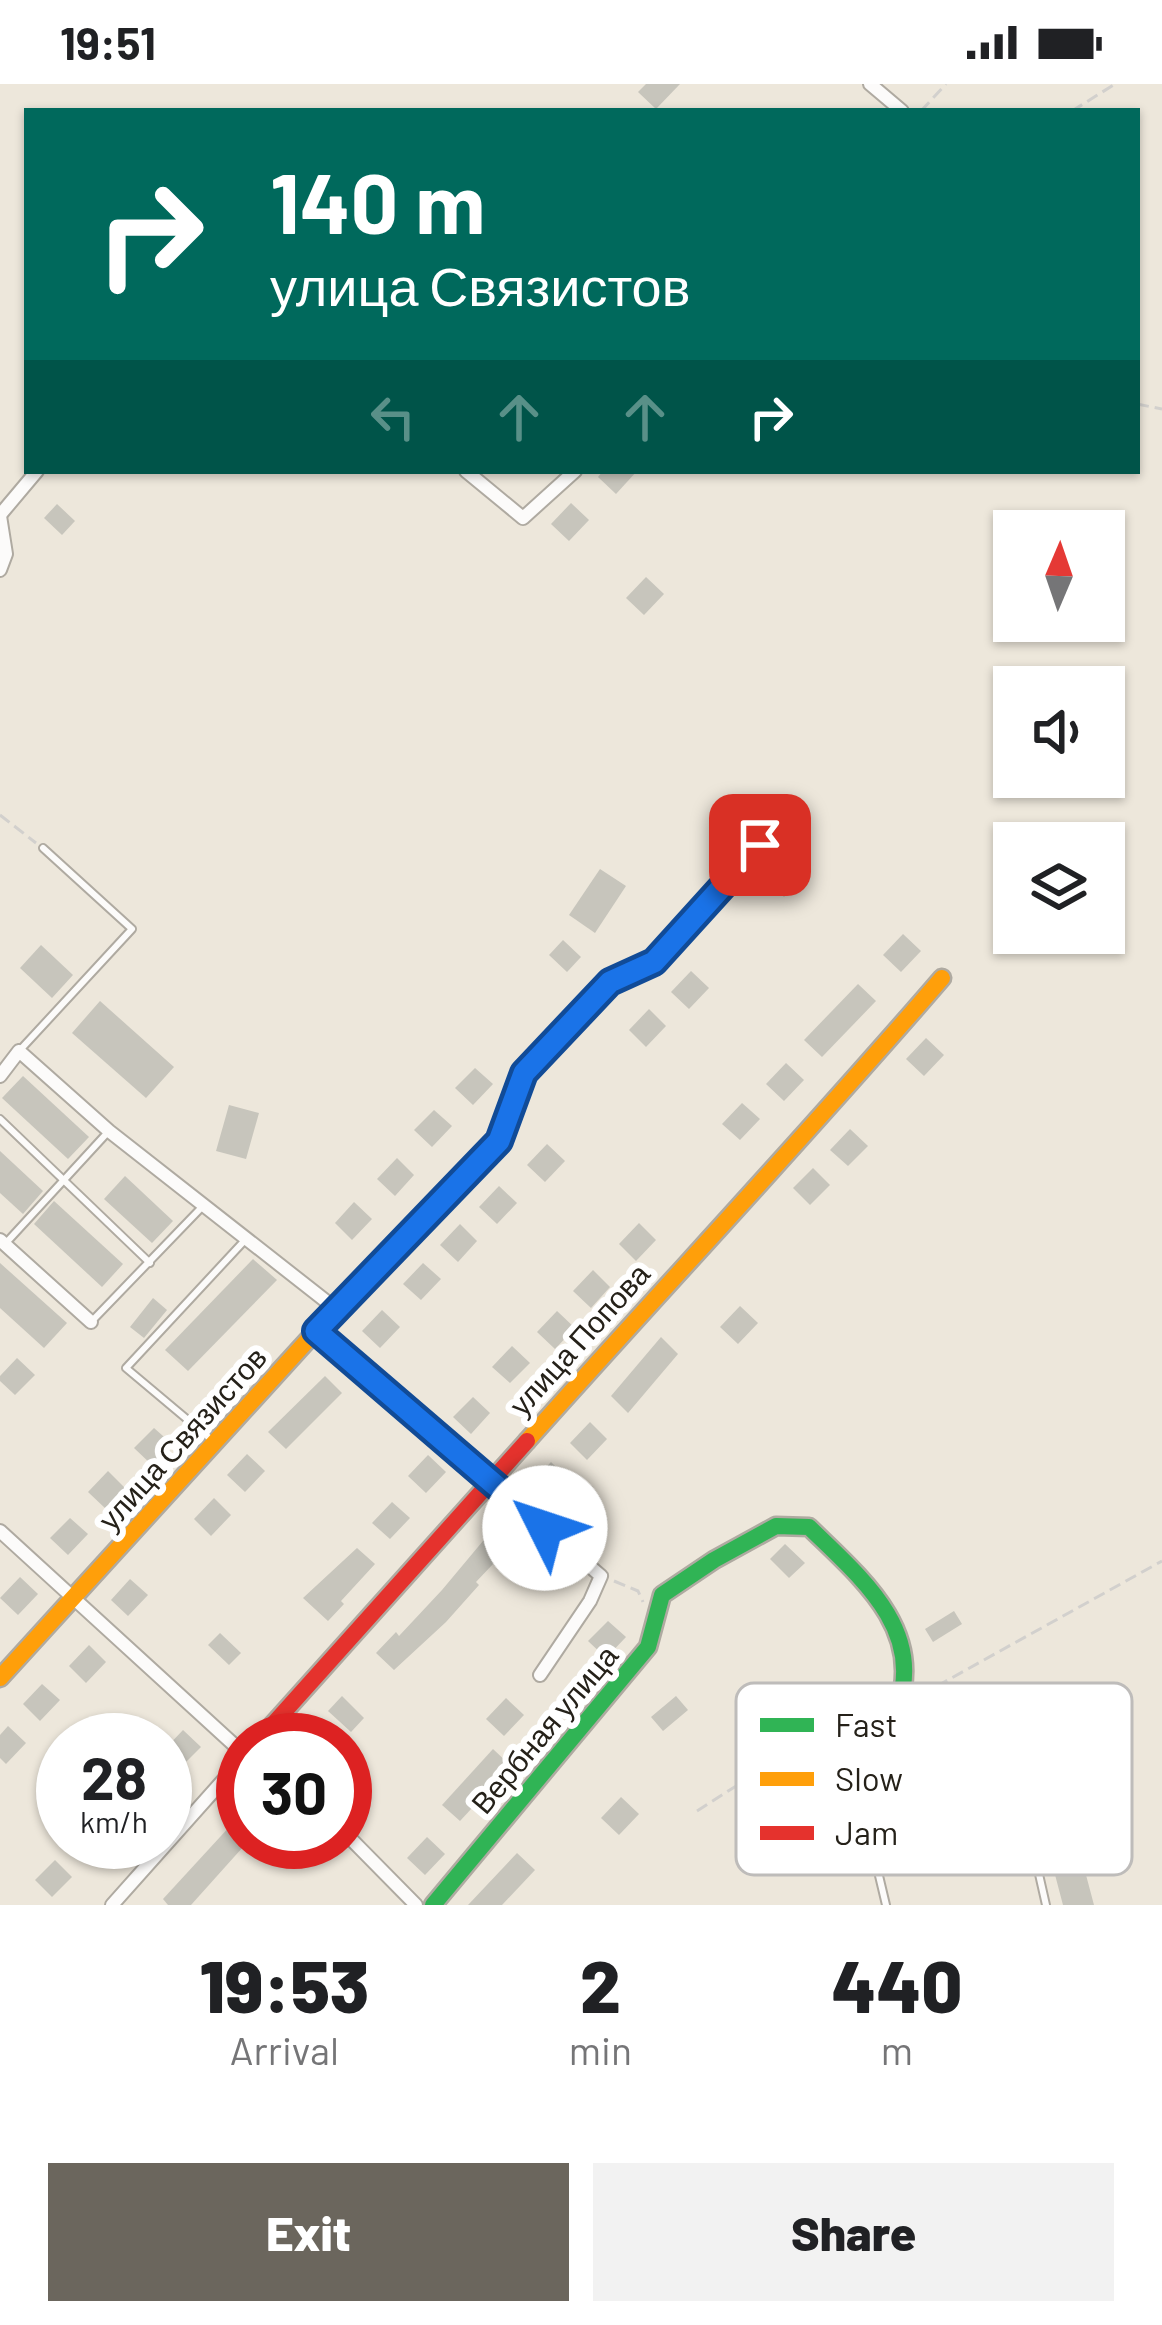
<!DOCTYPE html>
<meta charset="utf-8">
<style>
:root{--surface:#fff;--page:#f2f2f2;--text:#202124;--muted:#757577;--accent:#6b665d}
body{margin:0;font-family:Barlow,sans-serif;background:var(--page);color:var(--text);height:100vh;display:flex;flex-direction:column;font-size:45px;white-space:nowrap}
*{box-sizing:border-box;margin:0}
p{font-size:39px;color:var(--muted)}
.icon{flex:none;width:66px;height:66px;fill:none;stroke:currentColor;stroke-width:2;stroke-linecap:round;stroke-linejoin:round}
.map{position:relative;height:1821px;overflow:hidden}
.drawer{display:flex;flex-direction:column;background:var(--surface);flex:1}
.drawer>*{flex:none}
.banner{position:absolute;left:24px;top:24px;width:1116px;height:366px;border-radius:0px;box-shadow:0 3px 9px #0004;background:#00695c;color:#fff;overflow:hidden}
.needle{width:78px;rotate:2deg}
.buttons{position:absolute;left:993px;top:426px;display:grid;gap:24px}
.buttons a{display:grid;place-items:center;width:132px;height:132px;border-radius:0px;background:var(--surface);box-shadow:0 3px 9px #0004;font-size:60px}
.speed{position:absolute;left:36px;top:1629px;display:flex;gap:24px;font-size:60px;font-weight:700;text-align:center}
.speed>*{display:grid;place-content:center;width:156px;height:156px;border-radius:50%;background:var(--surface);box-shadow:0 3px 9px #0004;line-height:1}
.speed small{font-size:30px;font-weight:400}
.speed .limit{border:18px solid #d22;background:#fff;color:#111}
.pin{position:absolute;display:grid;place-items:center;width:102px;height:102px;color:#fff;margin:-51px;border-radius:24px;box-shadow:0 6px 18px #0006}
.me{position:absolute;width:132px;margin:-66px;rotate:311deg;stroke-linejoin:round;filter:drop-shadow(0 0 9px #0008)}
.turn{display:flex;align-items:center;gap:42px;height:252px;padding:0 48px;font-size:54px}
.turn .icon{width:156px;height:156px;stroke-width:2.5}
.turn b{display:block;font-size:84px;line-height:102px}
.lanes{display:flex;align-items:center;height:114px;padding:0 48px;background:#0003;justify-content:center;gap:60px;direction:ltr}
.lanes .off{opacity:.35}
.eta{display:flex;justify-content:space-evenly;align-items:center;height:204px;text-align:center}
.eta b{font-size:72px;font-weight:800;line-height:84px}
.button{display:flex;gap:24px;margin-top:auto;padding:24px 48px}
.button a{flex:1;height:138px;border-radius:0px;background:var(--accent);color:#fff;font-size:48px;font-weight:800;line-height:138px;text-align:center}
.button a+a{background:var(--page);color:var(--text)}
.status{display:flex;justify-content:space-between;align-items:center;height:84px;padding:0 60px;background:var(--surface);direction:ltr}
.status svg{height:33px;fill:currentColor}
.map>svg:first-child{display:block}
.building{fill:#c7c5bc}
.lines{fill:none;stroke-linecap:round;stroke-linejoin:round}
.lane-casing{stroke:#afaaa1;stroke-width:10}
.street-casing{stroke:#afaaa1;stroke-width:16}
.fast-casing{stroke:#afaaa1;stroke-width:21}
.slow-casing{stroke:#afaaa1;stroke-width:21}
.jam-casing{stroke:#afaaa1;stroke-width:21}
.path{stroke:#d2d0cd;stroke-width:3;stroke-dasharray:12 6;stroke-linecap:butt}
.lane{stroke:#fcfbfa;stroke-width:6}
.street{stroke:#fcfbfa;stroke-width:12}
.fast{stroke:#30b455;stroke-width:16}
.slow{stroke:#ff9f0a;stroke-width:16}
.jam{stroke:#e5322d;stroke-width:16}
.route-casing{stroke:#114b97;stroke-width:30}
.route{stroke:#1a73e8;stroke-width:21}
.labels{text-anchor:middle;stroke-width:12;stroke-linejoin:round;paint-order:stroke}
.street-label{font-size:30px;fill:#252119;stroke:#fff}
.key{fill:#fff;stroke:#bebcba;stroke-width:3}
.key-label{font-size:33px;fill:#252119}
</style>
<div class="status"><b>19:51</b><svg viewBox="0 0 49 12"><path d="M0 12V9h3v3zM5 12V6h3v6zM10 12V3h3v9zM15 12V0h3v12zM26 1h20v11H26zM47 4h2v5h-2z"/></svg></div>
<div class="map">
<svg width="1162" height="1821" viewBox="0 0 1162 1821">
<rect width="100%" height="100%" fill="#ede7db"/>
<g class="building">
<path d="M 646,0 L 680,0 L 656,25 L 638,8 Z"/>
<path d="M 603,387 L 637,387 L 616,410 L 598,393 Z"/>
<path d="M 571,419 L 589,436 L 569,457 L 551,440 Z"/>
<path d="M 57,420 L 75,437 L 62,451 L 44,434 Z"/>
<path d="M 646,493 L 664,510 L 644,531 L 626,514 Z"/>
<path d="M 786,776 L 804,793 L 784,813 L 766,796 Z"/>
<path d="M 600,785 L 626,802 L 595,849 L 569,831 Z"/>
<path d="M 903,850 L 921,867 L 901,888 L 883,871 Z"/>
<path d="M 563,856 L 581,873 L 567,888 L 549,871 Z"/>
<path d="M 41,861 L 73,891 L 52,914 L 20,884 Z"/>
<path d="M 691,887 L 709,904 L 689,925 L 671,908 Z"/>
<path d="M 858,900 L 876,917 L 822,973 L 804,956 Z"/>
<path d="M 100,917 L 174,983 L 146,1014 L 72,949 Z"/>
<path d="M 649,925 L 666,942 L 646,963 L 629,946 Z"/>
<path d="M 926,954 L 944,971 L 924,992 L 906,975 Z"/>
<path d="M 786,979 L 804,996 L 784,1017 L 766,1000 Z"/>
<path d="M 475,984 L 493,1000 L 473,1021 L 455,1004 Z"/>
<path d="M 23,992 L 89,1053 L 68,1075 L 2,1014 Z"/>
<path d="M 742,1019 L 760,1035 L 740,1056 L 722,1040 Z"/>
<path d="M 229,1021 L 259,1029 L 246,1075 L 216,1067 Z"/>
<path d="M 434,1026 L 452,1042 L 432,1063 L 414,1046 Z"/>
<path d="M 850,1045 L 868,1062 L 848,1082 L 830,1066 Z"/>
<path d="M 547,1060 L 565,1077 L 545,1098 L 527,1081 Z"/>
<path d="M 0,1067 L 43,1107 L 23,1130 L 0,1109 Z"/>
<path d="M 397,1074 L 414,1091 L 395,1112 L 377,1095 Z"/>
<path d="M 813,1084 L 830,1101 L 810,1121 L 793,1104 Z"/>
<path d="M 125,1092 L 173,1137 L 152,1159 L 104,1115 Z"/>
<path d="M 499,1102 L 517,1119 L 497,1140 L 479,1123 Z"/>
<path d="M 54,1117 L 123,1180 L 102,1203 L 34,1140 Z"/>
<path d="M 354,1118 L 372,1135 L 352,1156 L 335,1139 Z"/>
<path d="M 639,1139 L 656,1156 L 636,1177 L 619,1160 Z"/>
<path d="M 460,1140 L 477,1157 L 458,1178 L 440,1161 Z"/>
<path d="M 253,1175 L 277,1196 L 188,1287 L 165,1266 Z"/>
<path d="M 0,1179 L 67,1239 L 44,1264 L 0,1224 Z"/>
<path d="M 423,1179 L 441,1195 L 421,1216 L 403,1200 Z"/>
<path d="M 593,1186 L 610,1203 L 591,1224 L 573,1207 Z"/>
<path d="M 153,1214 L 167,1226 L 144,1254 L 130,1243 Z"/>
<path d="M 740,1222 L 758,1239 L 738,1260 L 720,1243 Z"/>
<path d="M 382,1226 L 400,1243 L 380,1264 L 362,1247 Z"/>
<path d="M 557,1227 L 575,1244 L 555,1265 L 537,1248 Z"/>
<path d="M 661,1253 L 678,1270 L 628,1329 L 611,1312 Z"/>
<path d="M 512,1262 L 530,1279 L 510,1299 L 492,1283 Z"/>
<path d="M 17,1274 L 35,1291 L 15,1311 L 0,1297 L 0,1292 Z"/>
<path d="M 325,1292 L 342,1309 L 286,1365 L 268,1348 Z"/>
<path d="M 473,1313 L 490,1329 L 471,1350 L 453,1333 Z"/>
<path d="M 590,1338 L 607,1355 L 587,1376 L 570,1359 Z"/>
<path d="M 154,1344 L 172,1360 L 152,1381 L 134,1364 Z"/>
<path d="M 247,1370 L 265,1387 L 245,1408 L 227,1391 Z"/>
<path d="M 428,1371 L 446,1388 L 426,1409 L 408,1392 Z"/>
<path d="M 551,1378 L 568,1395 L 549,1415 L 531,1399 Z"/>
<path d="M 108,1387 L 125,1404 L 106,1425 L 88,1408 Z"/>
<path d="M 214,1414 L 231,1431 L 211,1452 L 194,1435 Z"/>
<path d="M 392,1418 L 410,1434 L 390,1455 L 372,1439 Z"/>
<path d="M 70,1434 L 88,1450 L 68,1471 L 50,1454 Z"/>
<path d="M 493,1445 L 510,1462 L 476,1498 L 479,1501 L 446,1538 L 394,1586 L 376,1569 L 396,1548 L 399,1552 L 442,1506 Z"/>
<path d="M 785,1460 L 805,1479 L 789,1494 L 770,1475 Z"/>
<path d="M 357,1464 L 375,1480 L 341,1517 L 344,1520 L 328,1537 L 303,1514 Z"/>
<path d="M 20,1493 L 38,1510 L 18,1531 L 0,1514 Z"/>
<path d="M 130,1495 L 148,1511 L 128,1532 L 111,1516 Z"/>
<path d="M 954,1527 L 962,1540 L 933,1558 L 925,1545 Z"/>
<path d="M 608,1537 L 626,1553 L 606,1574 L 588,1557 Z"/>
<path d="M 220,1549 L 241,1569 L 229,1581 L 208,1561 Z"/>
<path d="M 89,1561 L 106,1578 L 86,1599 L 69,1582 Z"/>
<path d="M 42,1600 L 60,1616 L 40,1637 L 23,1620 Z"/>
<path d="M 342,1612 L 364,1634 L 351,1648 L 328,1627 Z"/>
<path d="M 676,1612 L 688,1626 L 663,1647 L 651,1633 Z"/>
<path d="M 506,1614 L 524,1631 L 504,1652 L 486,1635 Z"/>
<path d="M 8,1642 L 26,1659 L 6,1680 L 0,1674 L 0,1651 Z"/>
<path d="M 183,1646 L 201,1663 L 181,1683 L 165,1665 Z"/>
<path d="M 1048,1648 L 1094,1821 L 1063,1821 L 1029,1692 L 951,1713 L 949,1708 L 833,1739 L 822,1700 L 939,1669 L 941,1677 Z"/>
<path d="M 493,1665 L 511,1682 L 460,1737 L 442,1721 Z"/>
<path d="M 621,1713 L 639,1730 L 619,1751 L 601,1734 Z"/>
<path d="M 243,1728 L 243,1763 L 191,1821 L 168,1821 L 163,1815 Z"/>
<path d="M 427,1753 L 445,1770 L 425,1791 L 407,1774 Z"/>
<path d="M 517,1769 L 535,1786 L 502,1821 L 468,1821 Z"/>
<path d="M 55,1776 L 72,1793 L 52,1813 L 35,1796 Z"/>
</g>
<g class="lines">
<g class="lane-casing">
<g id="lane">
<path d="M 21,965 L 132,845 L 43,764"/>
<path d="M 0,1035 L 150,1179"/>
<path d="M 5,1160 L 108,1048"/>
<path d="M 91,1238 L 201,1124"/>
<path d="M 213,1357 L 126,1284 L 246,1155"/>
<path d="M 886,1821 L 870,1754 L 1021,1711 L 1046,1821"/>
</g>
</g>
<g class="street-casing">
<g id="street">
<path d="M 870,0 L 902,27"/>
<path d="M 466,387 L 523,434 L 575,387"/>
<path d="M 0,431 L 37,387"/>
<path d="M 0,432 L 6,470 L 0,486"/>
<path d="M 0,992 L 19,967 L 109,1047 L 336,1225"/>
<path d="M 0,1156 L 91,1238"/>
<path d="M 316,1247 L 601,1492 L 590,1517 L 540,1591"/>
<path d="M 0,1447 L 243,1669"/>
<path d="M 345,1749 L 416,1821"/>
<path d="M 112,1821 L 243,1674"/>
</g>
</g>
<g class="fast-casing">
<path id="fast" d="M 433,1821 L 648,1563 L 662,1511 L 714,1476 L 776,1442 L 809,1443 C 859,1492 925,1545 898,1622"/>
</g>
<g class="slow-casing">
<g id="slow">
<path d="M 527,1357 C 665,1202 807,1051 942,894"/>
<path d="M 0,1594 L 336,1225 L 499,1057 L 524,989 L 610,898 L 635,887"/>
</g>
</g>
<g class="jam-casing">
<g id="jam">
<path d="M 635,887 L 654,878 L 787,732"/>
<path d="M 259,1656 L 527,1357"/>
</g>
</g>
<g class="path">
<path d="M 921,27 L 946,0"/>
<path d="M 1072,27 L 1115,0"/>
<path d="M 1137,320 L 1162,325"/>
<path d="M 0,731 L 36,759"/>
<path d="M 614,1497 L 638,1507 L 643,1518"/>
<path d="M 921,1611 L 1162,1477"/>
<path d="M 697,1727 L 783,1672 L 885,1627"/>
</g>
<use href="#lane" class="lane"/>
<use href="#street" class="street"/>
<use href="#fast" class="fast"/>
<use href="#slow" class="slow"/>
<use href="#jam" class="jam"/>
</g>
<g class="lines">
<g class="route-casing">
<path id="route" d="M 545,1444 L 316,1247 L 499,1057 L 524,989 L 610,898 L 654,878 L 760,761"/>
</g>
<use href="#route" class="route"/>
</g>
<g class="labels">
<g class="street-label">
<text transform="translate(580 1256) rotate(-48)" y="10">улица Попова</text>
<text transform="translate(183 1355) rotate(-48)" y="10">улица Связистов</text>
<text transform="translate(545 1646) rotate(-50)" y="10">Вербная улица</text>
</g>
</g>
<rect x="736" y="1599" width="396" height="192" rx="18" class="key"/>
<rect x="760" y="1634" width="54" height="14" fill="#30b455"/>
<rect x="760" y="1688" width="54" height="14" fill="#ff9f0a"/>
<rect x="760" y="1742" width="54" height="14" fill="#e5322d"/>
<g class="key-label">
<text x="835" y="1653">Fast</text>
<text x="835" y="1707">Slow</text>
<text x="835" y="1761">Jam</text>
</g>
</svg>
<div class="buttons">
<a><svg class="needle" viewBox="-14 -14 28 28"><path d="M0-13l5 13h-10z" fill="#e53935"/><path d="M0 13l5-13h-10z" fill="#757577"/></svg></a>
<a><svg class="icon" aria-label="sound" viewBox="0 0 24 24"><path d="M4 9h4l5-4v14l-5-4H4zM17 9q2 3 0 6"/></svg></a>
<a><svg class="icon" aria-label="layers" viewBox="0 0 24 24"><path d="M12 4l9 5-9 5-9-5zM3 14l9 5 9-5"/></svg></a>
</div>
<div class="speed"><div>28<small>km/h</small></div><div class="limit">30</div></div>
<div class="pin" style="left:760px;top:761px;background:#d93025"><svg class="icon" aria-label="arrive" viewBox="0 0 24 24"><path d="M6 21V4h12l-3 4 3 4H6"/></svg></div>
<svg class="me" style="left:545px;top:1444px" viewBox="-20 -20 40 40"><circle r="19" fill="#fff"/><path d="M0-13L10 11 0 6-10 11z" fill="#1a73e8"/></svg>
<div class="banner">
<div class="turn"><svg class="icon" aria-label="right" viewBox="0 0 24 24"><path d="M7 20v-9h11M14 6l5 5-5 5"/></svg><div><b>140 m</b>улица Связистов</div></div>
<div class="lanes"><svg class="icon off" aria-label="left" viewBox="0 0 24 24"><path d="M17 20v-9H6M10 6l-5 5 5 5"/></svg><svg class="icon off" aria-label="ahead" viewBox="0 0 24 24"><path d="M12 20V5M6 11l6-6 6 6"/></svg><svg class="icon off" aria-label="ahead" viewBox="0 0 24 24"><path d="M12 20V5M6 11l6-6 6 6"/></svg><svg class="icon" aria-label="right" viewBox="0 0 24 24"><path d="M7 20v-9h11M14 6l5 5-5 5"/></svg></div>
</div>
</div>
<section class="drawer">
<div class="eta">
<div><b>19:53</b><p>Arrival</p></div>
<div><b>2</b><p>min</p></div>
<div><b>440</b><p>m</p></div>
</div>
<div class="button"><a>Exit</a><a>Share</a></div>
</section>
